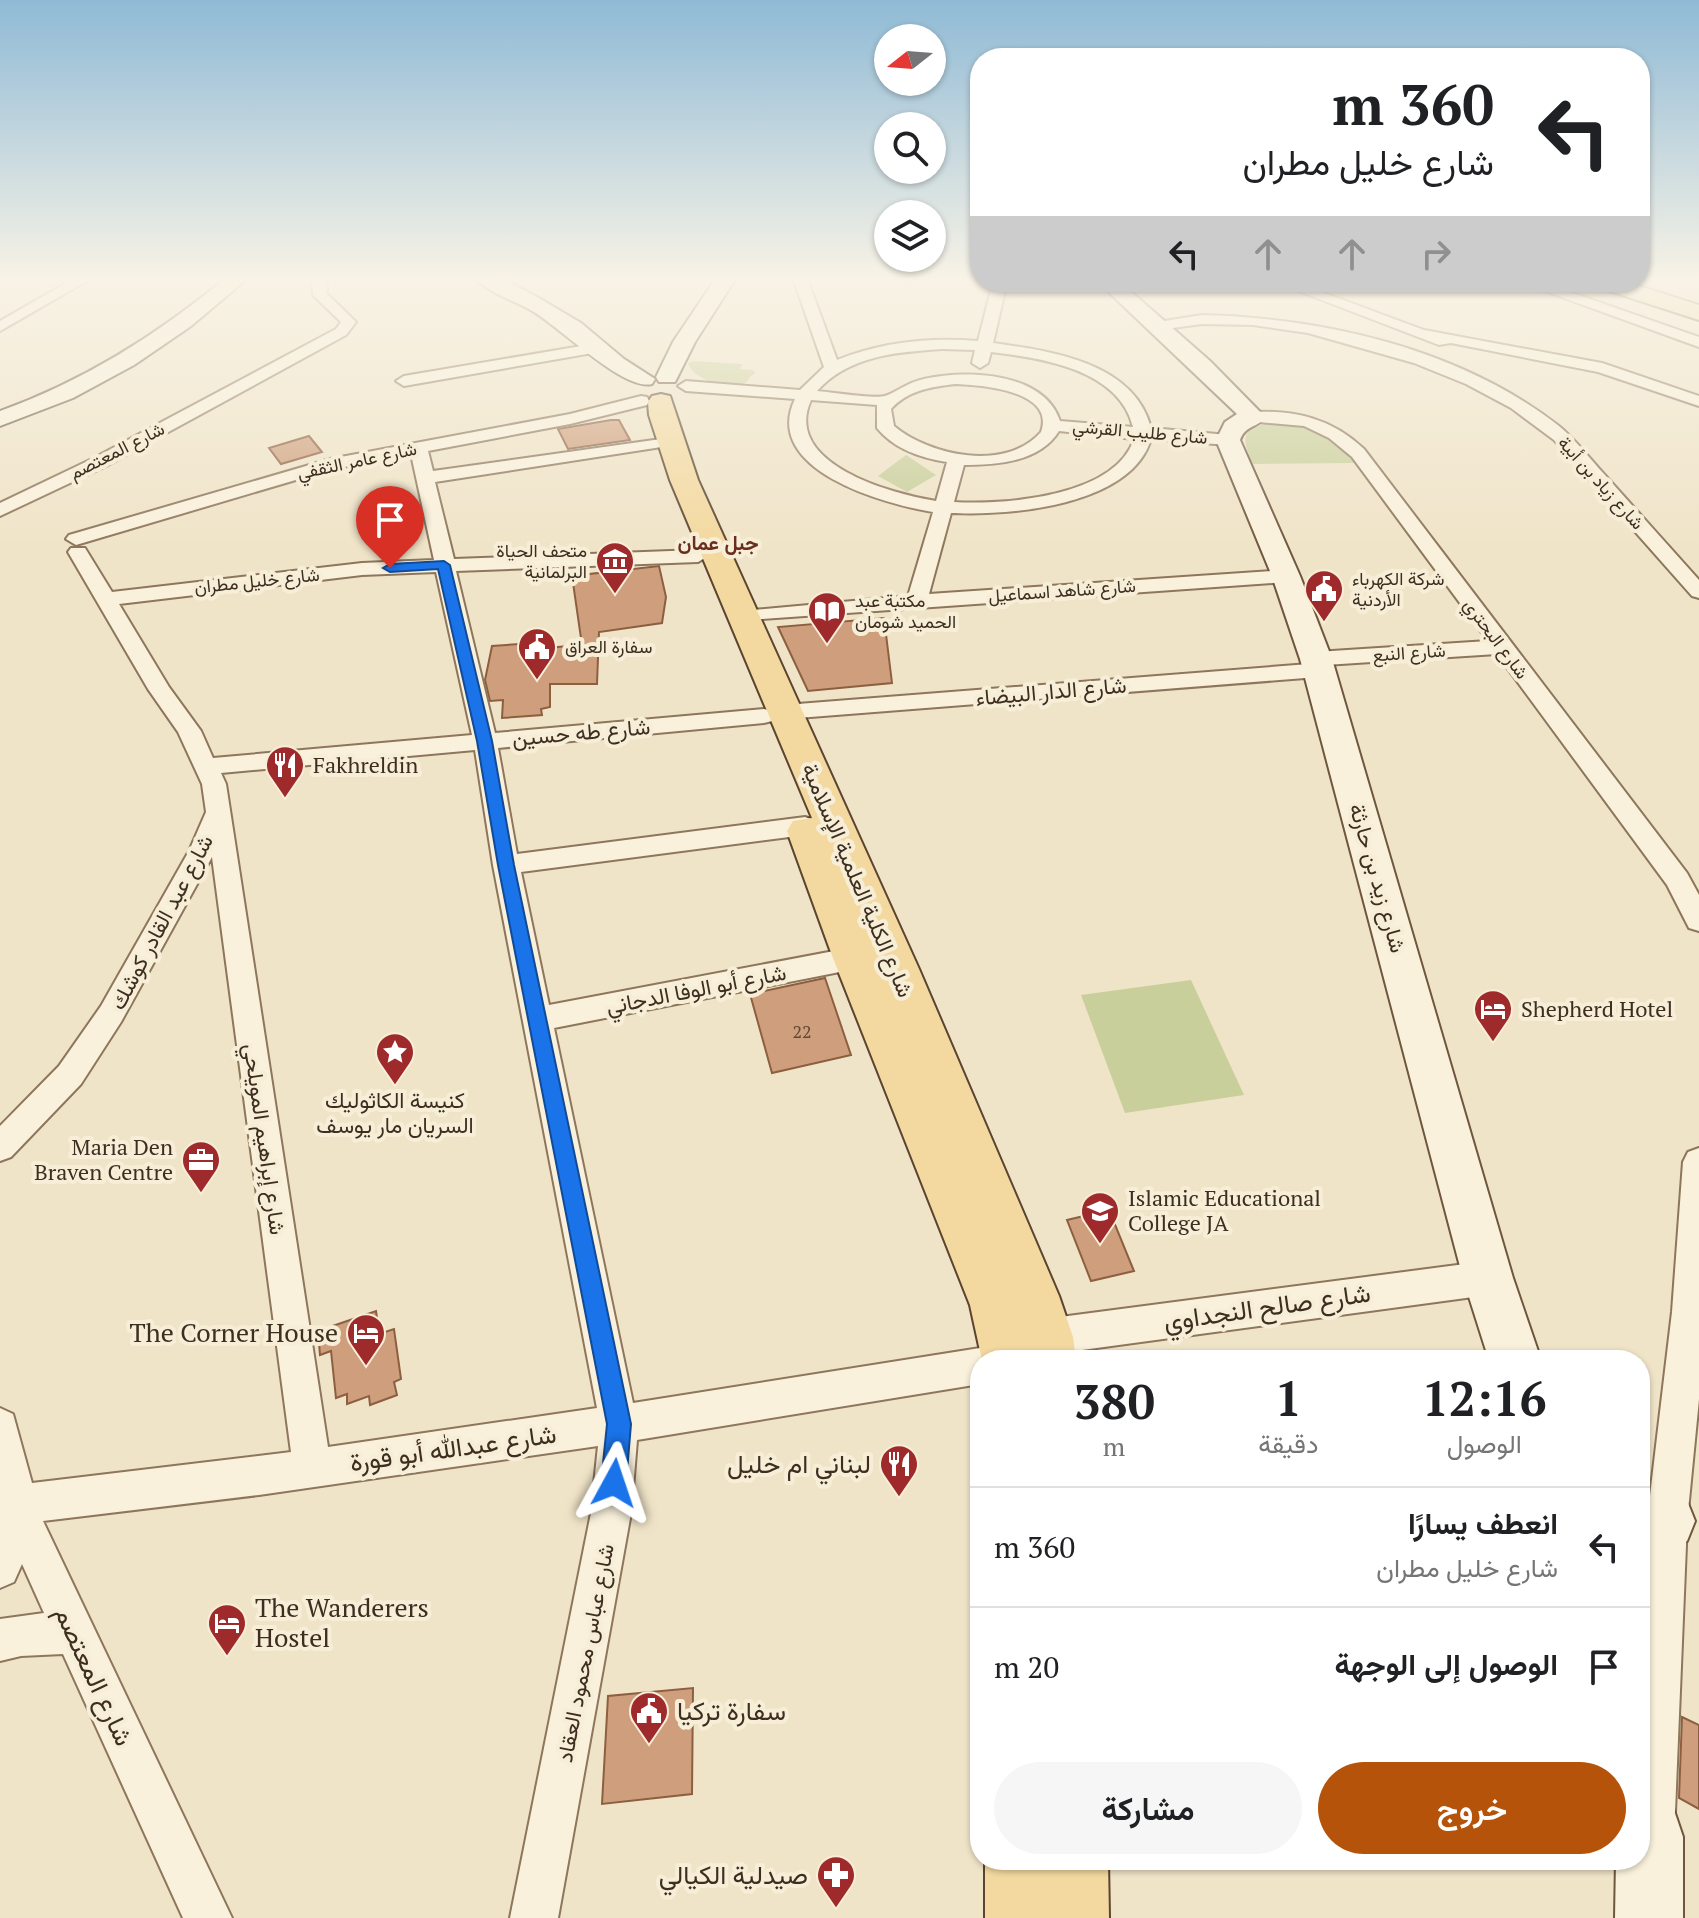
<!DOCTYPE html>
<html lang="ar">
<meta charset="utf-8">
<style>
:root{--surface:#fff;--page:#f6f6f6;--text:#202124;--muted:#757577;--line:#e0e0e0;--accent:#b45309}
body{margin:0;font-family:"PT Serif",Vazirmatn,serif;background:var(--page);color:var(--text);direction:rtl;height:100vh;display:flex;flex-direction:column;font-size:30px;white-space:nowrap}
*{box-sizing:border-box;margin:0}
p{font-size:26px;color:var(--muted)}
.icon{flex:none;width:44px;height:44px;fill:none;stroke:currentColor;stroke-width:2;stroke-linecap:round;stroke-linejoin:round}
.map{position:relative;flex:1;overflow:hidden;direction:ltr}
.panel{position:absolute;left:970px;top:1350px;width:680px;height:520px;display:flex;flex-direction:column;background:var(--surface);border-radius:32px;box-shadow:0 2px 6px #0004;direction:rtl}
.panel>*{flex:none}
.top-card{position:absolute;left:970px;top:48px;width:680px;height:244px;border-radius:32px;box-shadow:0 2px 6px #0004;direction:rtl;background:#fff;color:var(--text);overflow:hidden}
.needle{width:52px;rotate:253deg}
.controls{position:absolute;left:874px;top:24px;display:grid;gap:16px}
.controls a{display:grid;place-items:center;width:72px;height:72px;border-radius:50%;background:var(--surface);box-shadow:0 2px 6px #0004;font-size:40px}
.pin{position:absolute;display:grid;place-items:center;width:68px;height:68px;color:#fff;margin:-82px -34px;border-radius:50% 50% 50% 0;rotate:-45deg;box-shadow:0 0 8px #0007}
.pin .icon{rotate:45deg}
.me{position:absolute;width:88px;margin:-44px;rotate:5deg;stroke-linejoin:round;filter:drop-shadow(0 0 6px #0008)}
.turn{display:flex;align-items:center;gap:28px;height:168px;padding:0 24px;font-size:36px}
.turn .icon{width:104px;height:104px;stroke-width:2.5}
.turn b{display:block;font-size:56px;line-height:68px}
.lanes{display:flex;align-items:center;height:76px;padding:0 24px;background:#0003;justify-content:center;gap:40px;direction:ltr}
.lanes .off{opacity:.35}
.eta{display:flex;justify-content:space-evenly;align-items:center;height:136px;text-align:center}
.eta b{font-size:48px;font-weight:600;line-height:56px}
.action{display:flex;gap:16px;margin-top:auto;padding:16px 24px}
.action a{flex:1;height:92px;border-radius:48px;background:var(--accent);color:#fff;font-size:32px;font-weight:600;line-height:92px;text-align:center}
.action a+a{background:var(--page);color:var(--text)}
ul{padding:0;list-style:none}
li{display:flex;align-items:center;gap:24px;height:120px;padding:0 24px;border-top:2px solid var(--line)}
li div{flex:1}
li b{display:block;font-size:30px}
li em{font-style:normal}
.map>svg:first-child{display:block}
.green{fill:#c9cf9b}
.building{fill:#cf9f7d;stroke:#8d5f41;stroke-width:2}
.lines{fill:none;stroke-linecap:round;stroke-linejoin:round}
.street-casing{stroke:#8d765c;stroke-width:4}
.secondary-casing{stroke:#6f573f;stroke-width:4}
.primary-casing{stroke:#5b4430;stroke-width:4}
.street{fill:#faf1dc;fill-rule:evenodd}
.secondary{fill:#faf1dc;fill-rule:evenodd}
.primary{fill:#f3d9a0;fill-rule:evenodd}
.route{fill:#1a73e8;stroke:#114b97;stroke-width:2}
.labels{text-anchor:middle;stroke-width:8;stroke-linejoin:round;paint-order:stroke}
.far-street-label{font-size:18px;fill:#3d2e20;stroke:#f7eed8}
.far-poi-label{font-size:18px;fill:#3d2e20;stroke:#f7eed8;text-anchor:start}
.number-label{font-size:18px;fill:#624a37}
.far-neighbourhood-label{font-size:20px;font-weight:bold;fill:#6b2e1e;stroke:#f7eed8}
.street-label{font-size:22px;fill:#3d2e20;stroke:#f7eed8}
.poi-label{font-size:22px;fill:#3d2e20;stroke:#f7eed8;text-anchor:start}
.near-street-label{font-size:26px;fill:#3d2e20;stroke:#f7eed8}
.near-poi-label{font-size:26px;fill:#3d2e20;stroke:#f7eed8;text-anchor:end}
</style>
<div class="map">
<svg width="1699" height="1918" viewBox="0 0 1699 1918">
<rect width="100%" height="100%" fill="#f0e4c8"/>
<g class="green">
<path d="M 693,361 L 742,364 L 740,369 L 753,370 L 755,374 C 746,377 753,381 739,385 C 723,388 693,379 688,363 Z"/>
<path d="M 1278,422 L 1321,429 L 1355,463 L 1253,464 C 1238,433 1245,425 1278,422 Z"/>
<path d="M 906,455 L 936,475 L 907,492 L 878,476 Z"/>
<path d="M 1191,980 L 1244,1095 L 1125,1113 L 1081,995 Z"/>
</g>
<g class="building">
<path d="M 611,420 L 619,420 L 630,440 L 568,449 L 558,429 Z"/>
<path d="M 309,436 L 322,452 L 281,464 L 269,448 Z"/>
<path d="M 659,566 L 666,597 L 662,623 L 599,632 L 597,684 L 550,684 L 550,707 L 541,709 L 542,715 L 502,718 L 503,700 L 490,701 L 485,680 L 492,646 L 519,644 L 520,648 L 545,648 L 582,645 L 572,576 Z"/>
<path d="M 884,618 L 892,683 L 808,691 L 778,627 Z"/>
<path d="M 825,978 L 851,1055 L 772,1073 L 750,994 Z"/>
<path d="M 1109,1210 L 1134,1271 L 1091,1281 L 1067,1220 Z"/>
<path d="M 376,1311 L 379,1334 L 394,1329 L 401,1379 L 394,1382 L 397,1395 L 370,1405 L 369,1396 L 347,1404 L 347,1394 L 336,1398 L 331,1351 L 320,1355 L 318,1331 Z"/>
<path d="M 693,1688 L 692,1794 L 602,1804 L 608,1696 Z"/>
<path d="M 1682,1717 L 1699,1725 L 1699,1809 L 1679,1798 Z"/>
</g>
<g class="lines">
<g class="street-casing">
<g id="street">
<path d="M 75,278 L 92,278 L 0,331 L 0,321 Z"/>
<path d="M 312,278 L 326,278 L 327,294 L 356,322 L 346,335 L 106,466 L 0,516 L 0,503 L 94,458 L 336,329 L 341,322 L 313,295 Z"/>
<path d="M 793,278 L 807,278 L 837,360 C 881,342 930,337 978,341 L 993,282 L 1007,282 L 993,343 C 1050,351 1134,362 1151,428 L 1228,435 L 1237,440 L 1228,445 L 1151,439 C 1131,506 1009,516 951,513 L 929,594 L 1286,570 L 1296,576 L 1286,582 L 735,621 L 732,617 L 735,613 L 742,611 L 908,596 L 933,512 C 884,504 761,470 795,399 L 686,391 L 678,386 L 686,381 L 800,390 L 824,367 ZM 943,349 L 975,350 L 972,363 L 980,368 L 988,363 L 991,352 C 1040,358 1119,369 1133,427 L 1060,421 C 1044,372 966,369 924,379 C 908,382 895,393 885,396 C 873,399 831,392 817,391 C 849,355 898,352 943,349 ZM 955,384 C 980,385 1056,390 1041,432 C 1006,472 930,456 894,426 L 891,409 C 908,390 931,387 955,384 ZM 811,400 L 877,405 L 877,428 C 894,449 921,458 947,462 L 936,501 C 892,494 782,464 811,400 ZM 1059,431 L 1134,439 C 1115,497 1004,505 954,502 L 964,465 C 997,465 1040,462 1059,431 Z"/>
<path d="M 1275,282 L 1295,282 L 1424,330 L 1602,363 L 1699,396 L 1699,406 L 1598,372 L 1451,343 L 1439,345 Z"/>
<path d="M 1520,282 L 1541,282 L 1699,337 L 1699,347 Z"/>
<path d="M 1202,315 C 1325,318 1460,349 1559,426 C 1576,440 1590,459 1605,475 C 1636,510 1668,545 1699,580 L 1699,598 L 1692,596 L 1554,440 L 1511,408 L 1466,384 L 1414,363 L 1308,333 L 1253,325 L 1202,324 L 1158,330 L 1151,326 L 1158,322 Z"/>
<path d="M 599,343 L 607,348 L 604,351 L 404,386 L 396,381 L 404,376 Z"/>
<path d="M 641,396 L 647,397 L 649,401 L 647,405 L 570,424 L 428,451 L 433,471 L 661,439 L 664,443 L 661,447 L 655,448 L 435,482 L 454,559 L 698,550 L 708,556 L 698,562 L 456,571 L 495,733 L 764,709 L 772,711 L 775,716 L 772,721 L 764,723 L 498,748 L 517,854 L 805,817 L 814,820 L 818,826 L 814,832 L 805,835 L 521,872 L 549,1005 L 855,947 L 865,950 L 869,958 L 865,966 L 855,969 L 554,1028 L 633,1403 L 980,1348 L 993,1353 L 996,1360 L 980,1360 L 980,1384 L 637,1440 L 631,1513 L 558,1918 L 510,1918 L 591,1513 L 598,1446 L 259,1495 L 43,1521 L 232,1918 L 183,1918 L 63,1654 L 21,1656 L 0,1661 L 0,1619 L 44,1613 L 22,1564 L 14,1582 L 0,1588 L 0,1408 L 13,1414 L 32,1483 L 291,1452 L 212,857 L 121,1022 L 81,1084 L 11,1157 L 0,1161 L 0,1126 L 59,1066 L 101,1006 L 189,851 L 206,812 L 202,784 L 178,732 L 148,689 L 68,552 L 71,548 L 85,548 L 112,592 L 362,563 L 434,560 L 411,454 L 333,469 L 76,545 L 66,539 L 69,535 L 330,459 L 570,414 ZM 436,572 L 472,735 L 213,758 L 201,731 L 169,687 L 119,604 L 362,575 ZM 475,750 L 493,865 L 597,1408 L 328,1447 L 226,784 L 221,773 Z"/>
<path d="M 1253,412 C 1296,410 1332,419 1364,449 L 1687,873 L 1699,895 L 1699,931 L 1689,928 L 1667,885 L 1497,654 L 1325,665 L 1329,670 L 1318,677 L 785,719 L 777,717 L 774,712 L 777,707 L 785,705 L 1309,664 L 1305,659 L 1316,652 L 1488,641 L 1352,457 L 1329,438 L 1304,426 L 1247,421 L 1245,417 Z"/>
<path d="M 1699,1148 L 1699,1399 L 1687,1521 L 1675,1812 L 1668,1828 L 1652,1835 L 1640,1830 L 1640,1638 L 1647,1521 L 1672,1312 L 1683,1162 L 1688,1152 Z"/>
<path d="M 1488,1261 L 1500,1266 L 1505,1278 L 1500,1290 L 1488,1295 L 1045,1355 L 1032,1350 L 1027,1337 L 1032,1324 L 1045,1319 Z"/>
</g>
</g>
<g class="secondary-casing">
<g id="secondary">
<path d="M 226,278 L 248,278 L 191,326 L 134,365 L 73,398 L 0,426 L 0,411 C 84,381 157,335 226,278 Z"/>
<path d="M 475,278 L 501,278 L 537,297 L 581,323 L 624,359 L 655,379 L 652,384 C 624,391 562,329 534,312 C 516,301 488,293 475,278 Z"/>
<path d="M 716,278 L 736,278 L 695,342 L 675,382 L 659,382 L 656,377 L 673,342 Z"/>
<path d="M 1098,282 L 1120,282 L 1210,361 L 1265,417 C 1258,428 1245,425 1240,440 L 1300,576 L 1332,659 L 1513,1278 L 1541,1360 L 1489,1360 L 1463,1278 L 1300,659 L 1272,576 L 1216,440 L 1225,422 L 1237,414 Z"/>
<path d="M 1667,1493 L 1687,1501 L 1695,1521 L 1687,1541 L 1640,1564 L 1640,1505 Z"/>
<path d="M 1640,1769 L 1663,1778 L 1683,1837 L 1683,1918 L 1615,1918 L 1616,1860 L 1640,1860 Z"/>
</g>
</g>
<g class="primary-casing">
<g id="primary">
<path d="M 1594,282 L 1627,282 L 1699,305 L 1699,320 L 1597,287 Z"/>
<path d="M 661,394 L 670,396 L 698,480 L 919,969 L 1059,1296 L 1073,1337 L 1076,1360 L 982,1360 L 970,1305 L 833,958 L 787,831 L 793,821 L 812,818 L 670,480 L 649,415 L 648,402 L 652,396 Z"/>
<path d="M 985,1860 L 1108,1860 L 1109,1918 L 985,1918 Z"/>
</g>
</g>
<use href="#street" class="street"/>
<use href="#secondary" class="secondary"/>
<use href="#primary" class="primary"/>
</g>
<linearGradient id="sky" x2="0" y2="1"><stop stop-color="#8fbad6"/><stop offset="0.51" stop-color="#f8f3e6"/><stop offset="1" stop-color="#f8f3e6" stop-opacity="0"/></linearGradient>
<rect width="1699" height="547" fill="url(#sky)"/>
<path class="route" d="M 444,561 L 450,565 L 492,741 L 514,865 L 631,1424 L 626,1483 L 623,1492 L 614,1496 L 605,1492 L 601,1483 L 607,1424 L 498,865 L 477,741 L 438,569 L 390,572 L 383,568 L 390,564 Z"/>
<defs>
<g id="museum-pin" transform="scale(2)"><path d="M0 17L-7.5 6A9.5 9.5 0 1 1 7.5 6Z" fill="#9e2a2b" stroke="#f7eed8"/><path d="M0-6L6-3V-2H-6V-3ZM-5-1h2V3h-2ZM-1-1h2V3h-2ZM3-1h2V3H3ZM-6 4H6V6H-6Z" fill="#fff"/></g>
<g id="civic-pin" transform="scale(2)"><path d="M0 17L-7.5 6A9.5 9.5 0 1 1 7.5 6Z" fill="#9e2a2b" stroke="#f7eed8"/><path d="M-.6-6.5H3V-4.5H.6V-3L4-1V1h2V6H-6V1h2V-1L-.6-3ZM-1.2 2.5V6h2.4V2.5Z" fill="#fff"/></g>
<g id="library-pin" transform="scale(2)"><path d="M0 17L-7.5 6A9.5 9.5 0 1 1 7.5 6Z" fill="#9e2a2b" stroke="#f7eed8"/><path d="M-6-4Q-3-5.5-.7-3.5V5Q-3 3-6 4ZM6-4Q3-5.5 .7-3.5V5Q3 3 6 4Z" fill="#fff"/></g>
<g id="restaurant-pin" transform="scale(2)"><path d="M0 17L-7.5 6A9.5 9.5 0 1 1 7.5 6Z" fill="#9e2a2b" stroke="#f7eed8"/><path d="M-5-6h1v4h1v-4h1v4h1v-4h1v5L-1.5 .5V6h-2V.5L-5-1ZM5-6V6H3V1.5H1.5Q1.5-4 5-6Z" fill="#fff"/></g>
<g id="hotel-pin" transform="scale(2)"><path d="M0 17L-7.5 6A9.5 9.5 0 1 1 7.5 6Z" fill="#9e2a2b" stroke="#f7eed8"/><path d="M-6-4.5h1.5V1H6V5H4.5V3h-9V5H-6ZM-4 0a1.8 1.8 0 1 1 3.6 0ZM.5 0V-2.5h3Q6-2.5 6 0Z" fill="#fff"/></g>
<g id="sight-pin" transform="scale(2)"><path d="M0 17L-7.5 6A9.5 9.5 0 1 1 7.5 6Z" fill="#9e2a2b" stroke="#f7eed8"/><path d="M0-6L1.8-2.2L6-1.7L2.9 1.2L3.7 5.4L0 3.3L-3.7 5.4L-2.9 1.2L-6-1.7L-1.8-2.2Z" fill="#fff"/></g>
<g id="office-pin" transform="scale(2)"><path d="M0 17L-7.5 6A9.5 9.5 0 1 1 7.5 6Z" fill="#9e2a2b" stroke="#f7eed8"/><path d="M-6-3h4V-5.5h4V-3h4V5H-6ZM-1-4.5V-3h2v-1.5ZM-6 0V1H6V0Z" fill="#fff"/></g>
<g id="school-pin" transform="scale(2)"><path d="M0 17L-7.5 6A9.5 9.5 0 1 1 7.5 6Z" fill="#9e2a2b" stroke="#f7eed8"/><path d="M0-5L7-2L0 1L-7-2ZM-4 1L0 2.5L4 1V4Q0 6-4 4Z" fill="#fff"/></g>
<g id="pharmacy-pin" transform="scale(2)"><path d="M0 17L-7.5 6A9.5 9.5 0 1 1 7.5 6Z" fill="#9e2a2b" stroke="#f7eed8"/><path d="M-2-6h4v4h4v4h-4v4h-4v-4h-4v-4h4Z" fill="#fff"/></g>
</defs>
<g fill-rule="evenodd">
<use href="#museum-pin" x="615" y="561"/>
<use href="#civic-pin" x="1324" y="589"/>
<use href="#library-pin" x="827" y="611"/>
<use href="#civic-pin" x="537" y="647"/>
<use href="#restaurant-pin" x="285" y="765"/>
<use href="#hotel-pin" x="1493" y="1009"/>
<use href="#sight-pin" x="395" y="1052"/>
<use href="#office-pin" x="201" y="1160"/>
<use href="#school-pin" x="1100" y="1211"/>
<use href="#hotel-pin" x="366" y="1333"/>
<use href="#restaurant-pin" x="899" y="1464"/>
<use href="#hotel-pin" x="227" y="1623"/>
<use href="#civic-pin" x="649" y="1711"/>
<use href="#pharmacy-pin" x="836" y="1875"/>
</g>
<g class="labels">
<g class="far-street-label">
<text transform="translate(1140 432) rotate(5)" y="6">شارع طليب القرشي</text>
<text transform="translate(117 451) rotate(-27)" y="6">شارع المعتصم</text>
<text transform="translate(357 461) rotate(-12)" y="6">شارع عامر الثقفي</text>
<text transform="translate(1601 483) rotate(48)" y="6">شارع زياد بن أبية</text>
<text transform="translate(257 581) rotate(-6)" y="6">شارع خليل مطران</text>
<text transform="translate(1062 591) rotate(-4)" y="6">شارع شاهد اسماعيل</text>
<text transform="translate(1496 639) rotate(53)" y="6">شارع البحتري</text>
<text transform="translate(1409 653) rotate(-4)" y="6">شارع النبع</text>
</g>
<g class="far-poi-label">
<text x="587" y="557" text-anchor="end">متحف الحياة<tspan x="587" dy="21">البرلمانية</tspan></text>
<text x="1352" y="585">شركة الكهرباء<tspan x="1352" dy="21">الأردنية</tspan></text>
<text x="855" y="607">مكتبة عبد<tspan x="855" dy="21">الحميد شومان</tspan></text>
<text x="565" y="653">سفارة العراق</text>
</g>
<g class="number-label">
<text x="802" y="1038">22</text>
</g>
<g class="far-neighbourhood-label">
<text x="718" y="550">جبل عمان</text>
</g>
<g class="street-label">
<text transform="translate(1051 691) rotate(-5)" y="8">شارع الدار البيضاء</text>
<text transform="translate(581 732) rotate(-5)" y="8">شارع طه حسين</text>
<text transform="translate(1378 878) rotate(74)" y="8">شارع زيد بن حارثة</text>
<text transform="translate(858 880) rotate(67)" y="8">شارع الكلية العلمية الإسلامية</text>
<text transform="translate(161 922) rotate(-62)" y="8">شارع عبد القادر كوشك</text>
<text transform="translate(696 989) rotate(-11)" y="8">شارع أبو الوفا الدجاني</text>
<text transform="translate(265 1139) rotate(82)" y="8">شارع إبراهيم المويلحي</text>
<text transform="translate(585 1653) rotate(-79)" y="8">شارع عباس محمود العقاد</text>
</g>
<g class="poi-label">
<text x="313" y="773">Fakhreldin</text>
<text x="1521" y="1017">Shepherd Hotel</text>
<text x="395" y="1108" text-anchor="middle">كنيسة الكاثوليك<tspan x="395" dy="25">السريان مار يوسف</tspan></text>
<text x="173" y="1155" text-anchor="end">Maria Den<tspan x="173" dy="25">Braven Centre</tspan></text>
<text x="1128" y="1206">Islamic Educational<tspan x="1128" dy="25">College JA</tspan></text>
</g>
<g class="near-street-label">
<text transform="translate(1267 1307) rotate(-8)" y="9">شارع صالح النجداوي</text>
<text transform="translate(453 1448) rotate(-8)" y="9">شارع عبدالله أبو قورة</text>
<text transform="translate(94 1676) rotate(65)" y="9">شارع المعتصم</text>
</g>
<g class="near-poi-label">
<text x="338" y="1342">The Corner House</text>
<text x="871" y="1473">لبناني ام خليل</text>
<text x="255" y="1617" text-anchor="start">The Wanderers<tspan x="255" dy="30">Hostel</tspan></text>
<text x="677" y="1720" text-anchor="start">سفارة تركيا</text>
<text x="808" y="1884">صيدلية الكيالي</text>
</g>
</g>
</svg>
<div class="controls">
<a><svg class="needle" viewBox="-14 -14 28 28"><path d="M0-13l5 13h-10z" fill="#e53935"/><path d="M0 13l5-13h-10z" fill="#757577"/></svg></a>
<a><svg class="icon" aria-label="search" viewBox="0 0 24 24"><circle cx="10" cy="10" r="6"/><path d="M15 15l6 6"/></svg></a>
<a><svg class="icon" aria-label="layers" viewBox="0 0 24 24"><path d="M12 4l9 5-9 5-9-5zM3 14l9 5 9-5"/></svg></a>
</div>
<div class="pin" style="left:390px;top:568px;background:#d93025"><svg class="icon" aria-label="arrive" viewBox="0 0 24 24"><path d="M6 21V4h12l-3 4 3 4H6"/></svg></div>
<svg class="me" style="left:614px;top:1483px" viewBox="-20 -20 40 40"><path d="M0-17L14 15 0 8-14 15z" fill="#1a73e8" stroke="#fff" stroke-width="4"/></svg>
<div class="top-card">
<div class="turn"><svg class="icon" aria-label="left" viewBox="0 0 24 24"><path d="M17 20v-9H6M10 6l-5 5 5 5"/></svg><div><b>360 m</b>شارع خليل مطران</div></div>
<div class="lanes"><svg class="icon" aria-label="left" viewBox="0 0 24 24"><path d="M17 20v-9H6M10 6l-5 5 5 5"/></svg><svg class="icon off" aria-label="ahead" viewBox="0 0 24 24"><path d="M12 20V5M6 11l6-6 6 6"/></svg><svg class="icon off" aria-label="ahead" viewBox="0 0 24 24"><path d="M12 20V5M6 11l6-6 6 6"/></svg><svg class="icon off" aria-label="right" viewBox="0 0 24 24"><path d="M7 20v-9h11M14 6l5 5-5 5"/></svg></div>
</div>
<section class="panel">
<div class="eta">
<div><b>12:16</b><p>الوصول</p></div>
<div><b>1</b><p>دقيقة</p></div>
<div><b>380</b><p>m</p></div>
</div>
<ul>
<li><svg class="icon" aria-label="left" viewBox="0 0 24 24"><path d="M17 20v-9H6M10 6l-5 5 5 5"/></svg><div><b>انعطف يسارًا</b><p>شارع خليل مطران</p></div><em>360 m</em></li>
<li><svg class="icon" aria-label="arrive" viewBox="0 0 24 24"><path d="M6 21V4h12l-3 4 3 4H6"/></svg><div><b>الوصول إلى الوجهة</b></div><em>20 m</em></li>
</ul>
<div class="action"><a>خروج</a><a>مشاركة</a></div>
</section>
</div>
